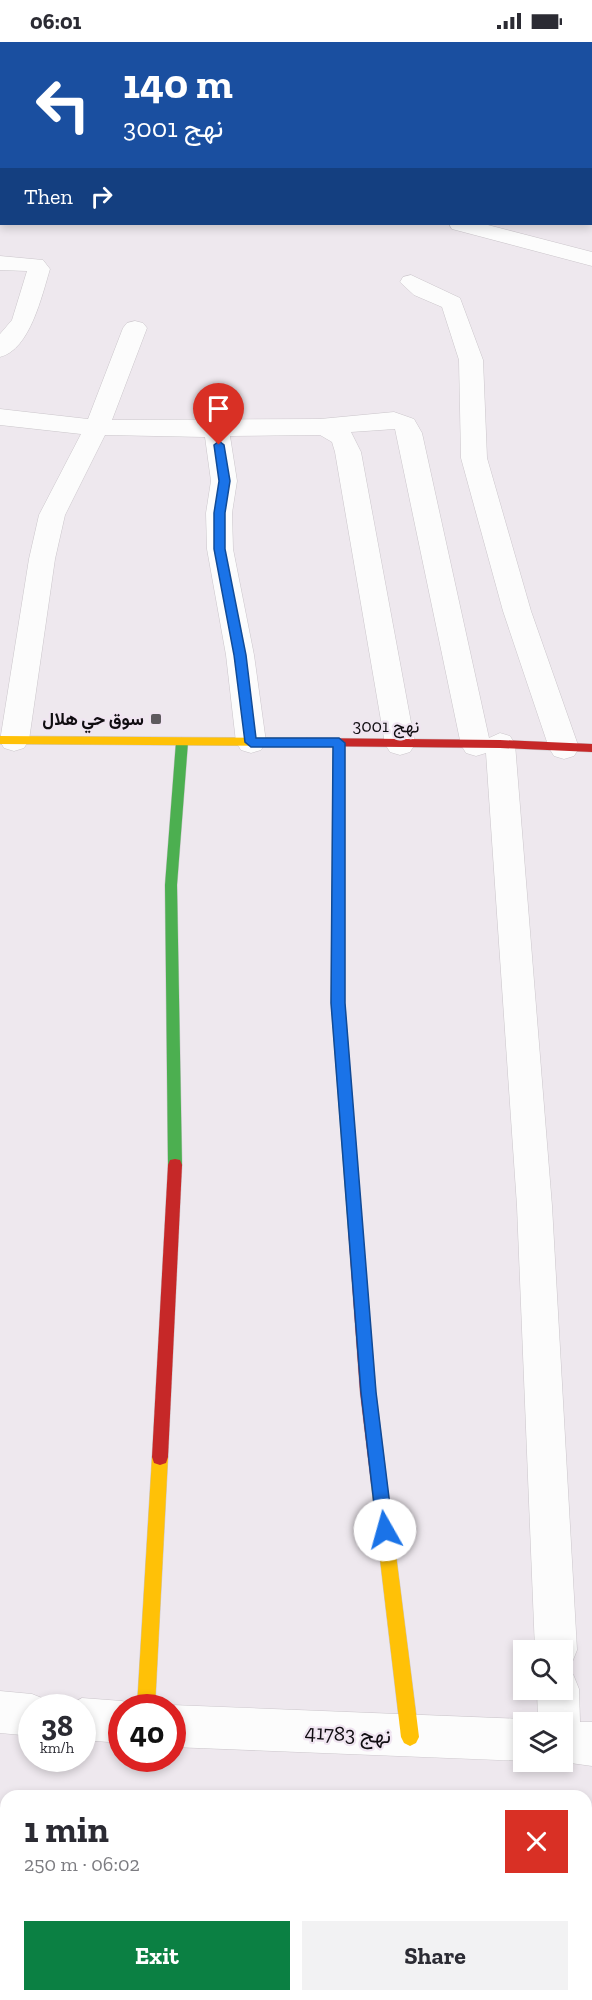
<!DOCTYPE html>
<meta charset="utf-8">
<style>
:root{--surface:#fff;--page:#f2f2f3;--text:#2b2b33;--muted:#7c7c81;--accent:#0b8043}
body{margin:0;font-family:"Zilla Slab",Vazirmatn,serif;background:var(--page);color:var(--text);height:100vh;display:flex;flex-direction:column;font-size:22px;white-space:nowrap}
*{box-sizing:border-box;margin:0}
p{font-size:20px;color:var(--muted)}
.icon{flex:none;width:33px;height:33px;fill:none;stroke:currentColor;stroke-width:2;stroke-linecap:round;stroke-linejoin:round}
.map{position:relative;flex:1;overflow:hidden}
.sheet{position:absolute;left:0px;top:1748px;width:592px;height:212px;display:flex;flex-direction:column;background:var(--surface);border-radius:18px 18px 0 0;box-shadow:0 3px 9px #0003}
.sheet>*{flex:none}
.banner{position:absolute;left:0px;top:0px;width:592px;height:183px;box-shadow:0 3px 9px #0003;background:#1a4fa0;color:#fff;overflow:hidden}
.tools{position:absolute;left:513px;top:1598px;display:grid;gap:12px}
.tools a{display:grid;place-items:center;width:60px;height:60px;border-radius:0px;background:var(--surface);box-shadow:0 3px 9px #0003;font-size:30px}
.speed{position:absolute;left:18px;top:1652px;display:flex;gap:12px;font-size:30px;font-weight:700;text-align:center}
.speed>*{display:grid;place-content:center;width:78px;height:78px;border-radius:50%;background:var(--surface);box-shadow:0 3px 9px #0003;line-height:1}
.speed small{font-size:15px;font-weight:400}
.speed .limit{border:9px solid #d22;background:#fff;color:#111}
.pin{position:absolute;display:grid;place-items:center;width:51px;height:51px;color:#fff;margin:-62px -26px;border-radius:50% 50% 50% 0;rotate:-45deg;box-shadow:0 0 6px #0007}
.pin .icon{rotate:45deg}
.me{position:absolute;width:66px;margin:-33px;rotate:353deg;stroke-linejoin:round;filter:drop-shadow(0 0 4px #0008)}
.turn{display:flex;align-items:center;gap:21px;height:126px;padding:0 24px;font-size:27px}
.turn .icon{width:78px;height:78px;stroke-width:2.5}
.turn b{display:block;font-size:42px;line-height:51px}
.then{display:flex;align-items:center;height:57px;padding:0 24px;background:#0003;gap:12px;font-size:22px}
.round{display:grid;place-items:center;flex:none;width:63px;height:63px;border-radius:0px;background:var(--page)}
.head{display:flex;align-items:center;justify-content:space-between;height:102px;padding:0 24px}
h1{font-size:36px;font-weight:700;line-height:45px}
.action{display:flex;gap:12px;margin-top:auto;padding:12px 24px}
.action a{flex:1;height:69px;border-radius:0px;background:var(--accent);color:#fff;font-size:24px;font-weight:700;line-height:69px;text-align:center}
.action a+a{background:var(--page);color:var(--text)}
.status{display:flex;justify-content:space-between;align-items:center;height:42px;padding:0 30px;background:var(--surface);direction:ltr}
.status svg{height:16px;fill:currentColor}
.map>svg:first-child{display:block}
.lines{fill:none;stroke-linecap:round;stroke-linejoin:round}
.street-casing{stroke:#cbc6cb;stroke-width:1}
.fast-casing{stroke:#cbc6cb;stroke-width:1}
.slow-casing{stroke:#cbc6cb;stroke-width:1}
.jam-casing{stroke:#cbc6cb;stroke-width:1}
.street{fill:#fcfcfc;fill-rule:evenodd}
.fast{fill:#4caf50;fill-rule:evenodd}
.slow{fill:#ffc107;fill-rule:evenodd}
.jam{fill:#c62828;fill-rule:evenodd}
.route{fill:#1a73e8;stroke:#114b97;stroke-width:1.5}
.poi-dot{fill:#5e5a5e;stroke:#f0e5f1;stroke-width:2}
.labels{text-anchor:middle;stroke-width:4.5;stroke-linejoin:round;paint-order:stroke}
.poi-label{font-size:18px;font-weight:bold;fill:#100d11;stroke:#f0e5f1;text-anchor:end}
.street-label{font-size:18px;fill:#100d11;stroke:#f0e5f1}
.near-street-label{font-size:21px;fill:#100d11;stroke:#f0e5f1}
</style>
<div class="status"><b>06:01</b><svg viewBox="0 0 49 12"><path d="M0 12V9h3v3zM5 12V6h3v6zM10 12V3h3v9zM15 12V0h3v12zM26 1h20v11H26zM47 4h2v5h-2z"/></svg></div>
<div class="map">
<svg width="592" height="1958" viewBox="0 0 592 1958">
<rect width="100%" height="100%" fill="#eee8ee"/>
<g class="lines">
<g class="street-casing">
<g id="street">
<path d="M 126,0 L 146,0 L 125,2 Z"/>
<path d="M 367,0 L 387,0 L 388,2 L 368,2 Z"/>
<path d="M 445,0 L 470,0 L 444,2 Z"/>
<rect x="591" y="68" width="1" height="12"/>
<path d="M 0,81 L 2,81 L 0,94 Z"/>
<rect x="591" y="147" width="1" height="12"/>
<path d="M 449,182 L 484,182 L 592,210 L 592,224 L 452,187 Z"/>
<path d="M 0,214 L 43,218 L 50,227 C 42,253 30,308 0,315 L 0,292 L 12,278 L 27,229 L 0,228 Z"/>
<path d="M 411,233 L 460,256 L 483,318 L 487,416 L 531,569 L 579,706 L 574,714 L 564,717 L 554,714 L 549,706 L 503,569 L 461,416 L 459,318 L 442,265 L 414,253 L 400,240 L 403,235 Z"/>
<path d="M 135,279 L 143,281 L 147,286 L 112,378 L 320,377 L 394,370 L 414,377 L 422,391 L 489,696 L 500,691 L 510,694 L 515,702 L 552,1164 L 577,1608 L 571,1623 L 562,1626 L 562,1608 L 535,1608 L 517,1164 L 486,711 L 476,714 L 466,711 L 461,703 L 395,387 L 351,390 L 361,410 L 415,702 L 410,710 L 400,713 L 390,710 L 385,702 L 335,410 L 332,400 L 320,393 L 230,394 L 237,439 L 232,471 L 233,507 L 254,613 L 266,700 L 261,708 L 251,711 L 241,708 L 236,700 L 226,613 L 207,507 L 206,471 L 211,439 L 205,395 L 105,393 L 65,473 L 55,517 L 29,698 L 24,706 L 14,709 L 4,706 L 0,699 L 29,517 L 39,473 L 81,392 L 0,383 L 0,367 L 88,377 L 123,286 L 127,281 Z"/>
<path d="M 562,1628 L 573,1632 L 579,1647 L 580,1680 L 592,1680 L 592,1724 L 556,1719 L 562,1719 L 562,1680 L 538,1680 L 537,1647 L 562,1647 Z"/>
<path d="M 0,1649 L 32,1652 L 47,1658 L 50,1665 L 32,1665 L 32,1694 L 0,1691 Z"/>
<path d="M 82,1656 L 122,1659 L 137,1665 L 122,1665 L 122,1701 L 82,1698 L 82,1665 L 66,1665 Z"/>
<path d="M 172,1663 L 524,1677 L 532,1680 L 524,1680 L 524,1719 L 172,1705 L 172,1665 L 166,1665 Z"/>
</g>
</g>
<g class="fast-casing">
<g id="fast">
<path d="M 182,696 L 188,700 L 177,843 L 182,1123 L 180,1128 L 175,1129 L 170,1128 L 168,1123 L 165,843 L 176,700 Z"/>
<path d="M 339,697 L 345,701 L 345,961 L 362,1186 L 360,1191 L 355,1193 L 350,1191 L 348,1186 L 331,961 L 333,701 Z"/>
</g>
</g>
<g class="slow-casing">
<g id="slow">
<path d="M 0,694 L 307,696 L 313,700 L 307,704 L 0,702 Z"/>
<path d="M 160,1407 L 166,1409 L 168,1415 L 155,1665 L 137,1665 L 152,1415 L 154,1409 Z"/>
<path d="M 379,1433 L 385,1435 L 387,1441 L 419,1695 L 416,1701 L 410,1704 L 404,1701 L 401,1695 L 371,1441 L 373,1435 Z"/>
</g>
</g>
<g class="jam-casing">
<g id="jam">
<path d="M 307,696 L 500,698 L 592,702 L 592,710 L 500,706 L 307,704 L 301,700 Z"/>
<path d="M 175,1117 L 180,1118 L 182,1123 L 168,1415 L 166,1421 L 160,1423 L 154,1421 L 152,1415 L 168,1123 L 170,1118 Z"/>
<path d="M 355,1179 L 360,1181 L 362,1186 L 376,1350 L 387,1441 L 385,1447 L 379,1449 L 373,1447 L 371,1441 L 360,1350 L 348,1186 L 350,1181 Z"/>
</g>
</g>
<use href="#street" class="street"/>
<use href="#fast" class="fast"/>
<use href="#slow" class="slow"/>
<use href="#jam" class="jam"/>
</g>
<path class="route" d="M 219,399 L 224,403 L 230,439 L 225,471 L 225,507 L 246,613 L 256,696 L 339,696 L 345,701 L 345,961 L 376,1350 L 393,1488 L 391,1494 L 385,1496 L 379,1494 L 377,1488 L 361,1350 L 331,961 L 333,705 L 251,705 L 245,700 L 234,613 L 214,507 L 214,471 L 219,439 L 214,403 Z"/>
<rect class="poi-dot" x="150" y="671" width="12" height="12" rx="3"/>
<g class="labels">
<g class="poi-label">
<text x="144" y="683">سوق حي هلال</text>
</g>
<g class="street-label">
<text transform="translate(386 684) rotate(1)" y="6">نهج 3001</text>
</g>
<g class="near-street-label">
<text transform="translate(348 1692) rotate(3)" y="7">نهج 41783</text>
</g>
</g>
</svg>
<div class="tools">
<a><svg class="icon" aria-label="search" viewBox="0 0 24 24"><circle cx="10" cy="10" r="6"/><path d="M15 15l6 6"/></svg></a>
<a><svg class="icon" aria-label="layers" viewBox="0 0 24 24"><path d="M12 4l9 5-9 5-9-5zM3 14l9 5 9-5"/></svg></a>
</div>
<div class="speed"><div>38<small>km/h</small></div><div class="limit">40</div></div>
<div class="pin" style="left:219px;top:403px;background:#d93025"><svg class="icon" aria-label="arrive" viewBox="0 0 24 24"><path d="M6 21V4h12l-3 4 3 4H6"/></svg></div>
<svg class="me" style="left:385px;top:1488px" viewBox="-20 -20 40 40"><circle r="19" fill="#fff"/><path d="M0-13L10 11 0 6-10 11z" fill="#1a73e8"/></svg>
<div class="banner">
<div class="turn"><svg class="icon" aria-label="left" viewBox="0 0 24 24"><path d="M17 20v-9H6M10 6l-5 5 5 5"/></svg><div><b>140 m</b>نهج 3001</div></div>
<div class="then">Then<svg class="icon" aria-label="right" viewBox="0 0 24 24"><path d="M7 20v-9h11M14 6l5 5-5 5"/></svg></div>
</div>
<section class="sheet">
<div class="head"><div><h1>1 min</h1><p>250 m · 06:02</p></div><a class="round" style="background:#d93025;color:#fff"><svg class="icon" aria-label="close" viewBox="0 0 24 24"><path d="M6 6l12 12M18 6L6 18"/></svg></a></div>
<div class="action"><a>Exit</a><a>Share</a></div>
</section>
</div>
